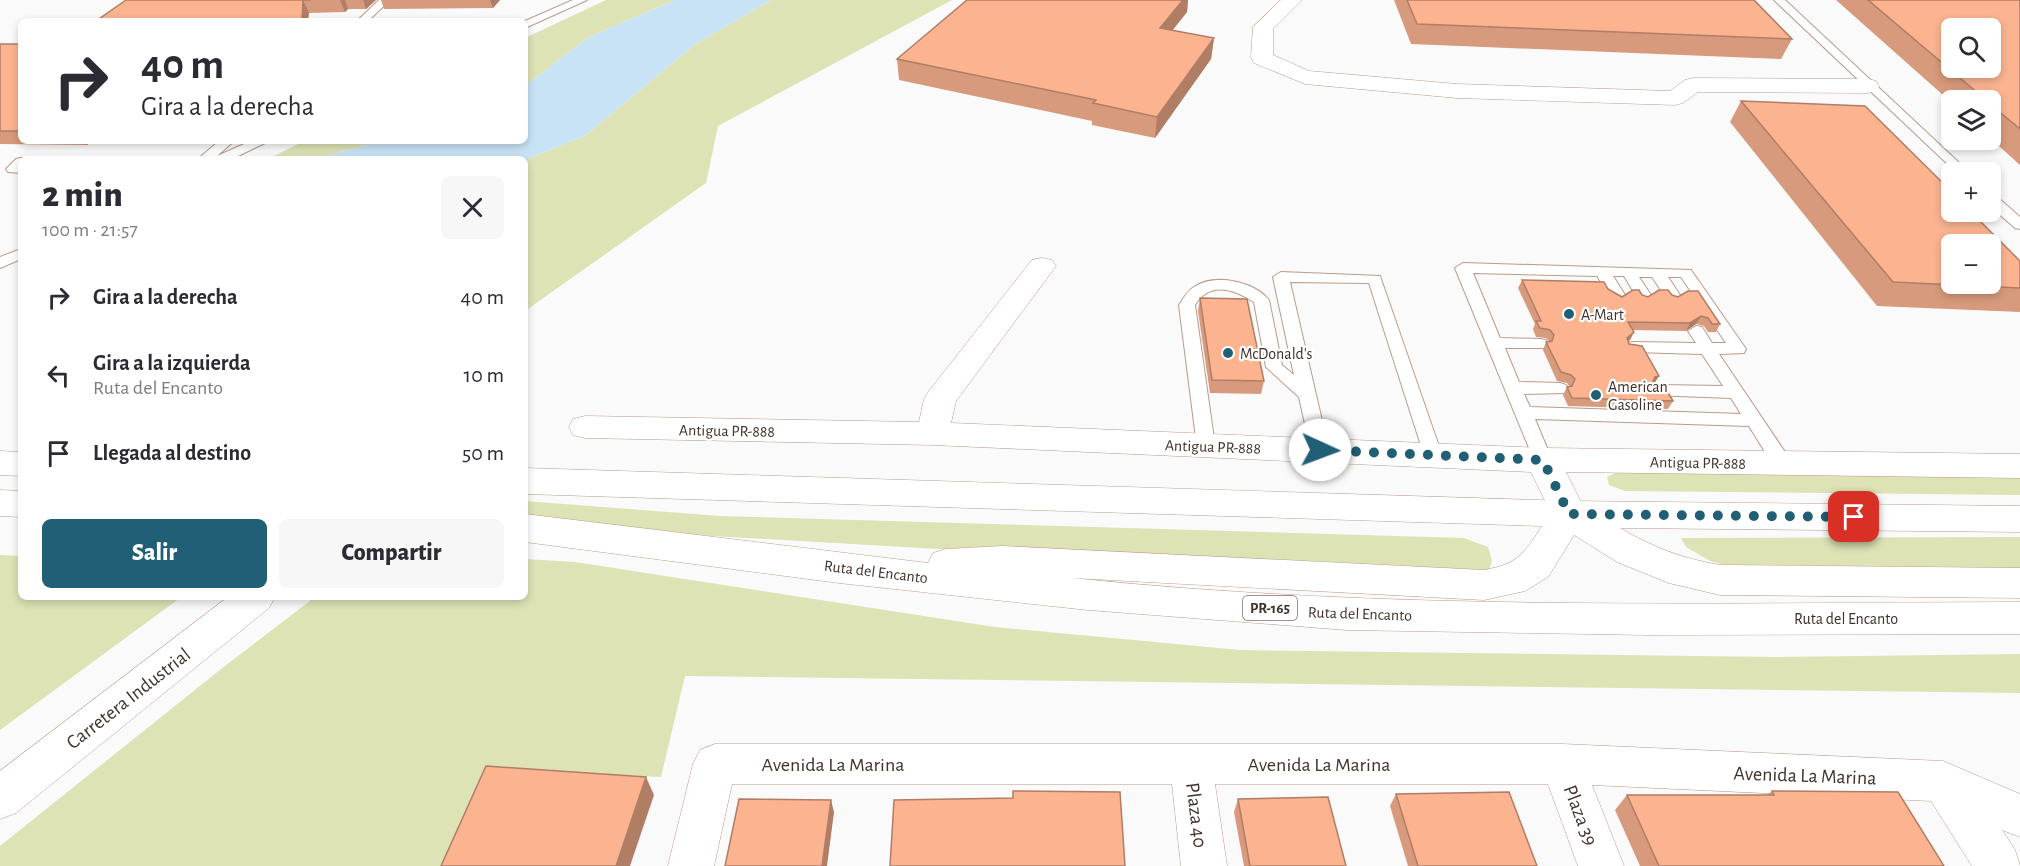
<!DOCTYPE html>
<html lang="es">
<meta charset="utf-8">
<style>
:root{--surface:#fff;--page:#f7f7f7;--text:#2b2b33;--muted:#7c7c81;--accent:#205f75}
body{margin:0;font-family:"Alegreya Sans",sans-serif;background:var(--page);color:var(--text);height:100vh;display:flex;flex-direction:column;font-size:22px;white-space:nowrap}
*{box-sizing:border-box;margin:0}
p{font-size:20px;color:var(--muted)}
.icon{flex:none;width:33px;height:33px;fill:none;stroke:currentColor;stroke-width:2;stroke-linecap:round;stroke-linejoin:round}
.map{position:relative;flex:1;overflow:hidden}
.drawer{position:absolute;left:18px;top:156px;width:510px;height:444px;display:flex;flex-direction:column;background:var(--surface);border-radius:9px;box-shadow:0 3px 9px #0003}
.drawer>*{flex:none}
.guide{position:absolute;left:18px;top:18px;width:510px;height:126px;border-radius:9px;box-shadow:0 3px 9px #0003;background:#fff;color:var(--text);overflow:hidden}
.tools{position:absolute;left:1941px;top:18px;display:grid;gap:12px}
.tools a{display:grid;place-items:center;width:60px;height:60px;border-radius:9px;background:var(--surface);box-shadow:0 3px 9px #0003;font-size:30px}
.pin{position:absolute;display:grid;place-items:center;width:51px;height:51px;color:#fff;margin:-26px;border-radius:12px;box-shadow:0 3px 9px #0006}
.me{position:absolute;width:66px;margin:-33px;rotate:92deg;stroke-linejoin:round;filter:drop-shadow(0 0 4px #0008)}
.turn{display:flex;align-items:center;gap:21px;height:126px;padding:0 24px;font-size:27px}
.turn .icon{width:78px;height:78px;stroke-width:2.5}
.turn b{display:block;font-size:42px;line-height:51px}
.round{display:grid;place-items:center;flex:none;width:63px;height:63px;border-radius:9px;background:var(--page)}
.summary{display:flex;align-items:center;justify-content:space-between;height:102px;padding:0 24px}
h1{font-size:36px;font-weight:800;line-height:45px}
.action{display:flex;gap:12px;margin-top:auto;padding:12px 24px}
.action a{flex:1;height:69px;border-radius:9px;background:var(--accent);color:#fff;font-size:24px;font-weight:800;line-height:69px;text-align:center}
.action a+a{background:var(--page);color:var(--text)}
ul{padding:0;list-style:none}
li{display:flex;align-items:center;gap:18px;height:78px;padding:0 24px}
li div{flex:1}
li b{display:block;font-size:22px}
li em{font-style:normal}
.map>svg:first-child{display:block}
.green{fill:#dde3b5}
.water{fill:#c7e3f5}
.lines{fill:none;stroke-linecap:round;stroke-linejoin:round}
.lane-casing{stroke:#bc9a8a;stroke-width:2}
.street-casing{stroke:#bc9a8a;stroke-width:1}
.secondary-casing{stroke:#bc9a8a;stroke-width:1}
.primary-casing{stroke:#bc9a8a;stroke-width:1}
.lane{fill:#fff;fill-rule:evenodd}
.street{fill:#fff;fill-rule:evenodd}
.secondary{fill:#fff;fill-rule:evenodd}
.primary{fill:#fff;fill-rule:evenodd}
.wall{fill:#d89a7c}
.shaded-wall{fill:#b07d65}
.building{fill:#fbb390;stroke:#b07d65;stroke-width:1.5;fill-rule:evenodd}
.route{stroke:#205f75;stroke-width:10;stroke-dasharray:0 18}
.poi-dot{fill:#205f75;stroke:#fff;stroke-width:2}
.labels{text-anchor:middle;stroke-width:4.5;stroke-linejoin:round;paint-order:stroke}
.shield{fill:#fff;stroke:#79706b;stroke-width:1.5}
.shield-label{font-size:15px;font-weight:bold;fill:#40322b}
.poi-label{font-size:16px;fill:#40322b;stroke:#fff;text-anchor:start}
.street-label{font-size:16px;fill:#40322b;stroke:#fff}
.near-street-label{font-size:20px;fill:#40322b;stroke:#fff}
</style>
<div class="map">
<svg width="2020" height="866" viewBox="0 0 2020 866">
<rect width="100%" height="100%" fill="#fafafa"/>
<g class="green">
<path d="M 606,0 L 675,0 L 589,37 L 525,86 L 525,38 Z"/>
<path d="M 771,0 L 952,0 L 718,126 L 706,183 L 525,311 L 525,160 L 586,135 L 694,45 Z"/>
<path d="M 304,141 L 381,141 L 315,159 L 268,159 Z"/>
<path d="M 1617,472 L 2020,478 L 2020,495 L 1625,491 L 1609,485 L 1607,477 Z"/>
<path d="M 525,501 L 720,516 L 1464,538 L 1488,547 L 1492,561 L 1489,571 L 1007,553 L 696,535 L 525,518 Z"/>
<path d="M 2020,537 L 2020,573 L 1760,575 L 1710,561 L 1686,547 L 1681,538 Z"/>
<path d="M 0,555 L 21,556 L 21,597 L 180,598 L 0,730 Z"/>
<path d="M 525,559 L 575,562 L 995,627 L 1240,650 L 1774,657 L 2020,654 L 2020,693 L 685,676 L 661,777 L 486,769 L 444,866 L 0,866 L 0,846 L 221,669 L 315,597 L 525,597 Z"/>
</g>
<path class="water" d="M 675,0 L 771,0 L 694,45 L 586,135 L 525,160 L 315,159 L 381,141 L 525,141 L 525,86 L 589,37 Z"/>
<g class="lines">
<g class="lane-casing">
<g id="lane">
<path d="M 379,0 L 390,0 L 368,21 L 357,21 Z"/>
<path d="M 573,0 L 587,0 L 525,28 L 525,21 Z"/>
<path d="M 1774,0 L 1785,0 L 1969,172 L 1956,172 Z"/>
<path d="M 219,141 L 234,141 L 217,156 L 251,141 L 269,141 L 232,159 L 214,159 L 216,157 L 213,159 L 198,159 Z"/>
<path d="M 21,158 L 25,159 L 21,159 L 21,173 L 8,172 L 6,169 L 16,159 Z"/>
<path d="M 1990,194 L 1995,195 L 2020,217 L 2020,229 L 2015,228 L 1990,206 Z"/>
<path d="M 21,249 L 21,259 L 0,268 L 0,257 Z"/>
<path d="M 1463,263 L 1691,270 L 1746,349 L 1744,353 L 1719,354 L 1789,458 L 1791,463 L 1789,468 L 1782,470 L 1775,468 L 1749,426 L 1535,419 L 1552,460 L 1550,465 L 1543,467 L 1536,465 L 1455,268 ZM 1473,273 L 1597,276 L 1613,301 L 1619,303 L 1627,298 L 1613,276 L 1624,276 L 1639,301 L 1645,303 L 1653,298 L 1639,277 L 1652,277 L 1668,301 L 1674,303 L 1682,298 L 1668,277 L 1681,277 L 1726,343 L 1712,343 L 1702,327 L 1696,326 L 1688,331 L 1696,343 L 1633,342 L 1627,343 L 1625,347 L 1627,351 L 1633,352 L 1702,354 L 1723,386 L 1658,385 L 1652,387 L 1649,391 L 1652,395 L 1731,398 L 1741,414 L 1530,407 L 1524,394 L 1566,393 L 1569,389 L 1566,385 L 1560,383 L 1519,382 L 1505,348 L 1546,348 L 1548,344 L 1546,340 L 1540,339 L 1500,338 Z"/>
<path d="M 1281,272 L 1380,276 L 1442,455 L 1439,460 L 1433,462 L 1427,460 L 1424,455 L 1369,283 L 1290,282 L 1329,451 L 1326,456 L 1320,457 L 1314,456 L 1311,451 L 1299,397 L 1266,367 L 1254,302 C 1233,289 1210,281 1195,305 L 1215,446 L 1212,451 L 1206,452 L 1200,451 L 1197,446 L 1179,305 C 1184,298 1187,291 1194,287 C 1214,273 1254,281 1269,300 L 1282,365 L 1294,375 L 1273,277 Z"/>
</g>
</g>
<g class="street-casing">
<g id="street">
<path d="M 1281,0 L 1302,0 L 1273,29 L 1273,55 L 1309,71 L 1457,84 L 1670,91 L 1685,80 L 1693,78 L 1868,79 L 1876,81 L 1879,86 L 1876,91 L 1868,93 L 1698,92 L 1683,103 L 1675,105 L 1457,98 L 1305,84 L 1254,63 L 1251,58 L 1253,27 Z"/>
<path d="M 1042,258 L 1052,260 L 1056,266 L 956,401 L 951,423 L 1543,448 L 2020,454 L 2020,478 L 1566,472 L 1587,514 L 1582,523 L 1569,527 L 1556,523 L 1531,472 L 933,445 L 585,438 L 573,435 L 569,427 L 573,419 L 585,416 L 919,422 L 924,399 L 929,391 L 1032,260 Z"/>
<path d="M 715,744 L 1562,744 L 1943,761 L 2020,794 L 2020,837 L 2002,830 L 2015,850 L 2020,866 L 1972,866 L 1931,801 L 1592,785 L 1624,866 L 1578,866 L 1548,784 L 1215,784 L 1227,866 L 1181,866 L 1172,784 L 732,784 L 714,866 L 668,866 L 693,764 L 700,750 Z"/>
</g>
</g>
<g class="secondary-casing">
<path id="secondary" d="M 228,597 L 275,597 L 269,608 L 16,813 L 0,819 L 0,771 Z"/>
</g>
<g class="primary-casing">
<g id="primary">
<path d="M 0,451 L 21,452 L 21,476 L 0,475 Z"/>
<path d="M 525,468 L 1569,501 L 2020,506 L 2020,532 L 1620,528 C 1652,547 1683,559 1720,565 L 2020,568 L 2020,598 L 1720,595 L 1669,583 L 1617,562 L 1574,535 L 1548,577 L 1525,591 L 1484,600 L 1072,578 C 1386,611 1704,603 2020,602 L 2020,634 L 1649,635 L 1347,630 L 1088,610 L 839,583 L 525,542 L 525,514 L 928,563 L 933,553 L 946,549 L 1003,546 L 1484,570 C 1518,564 1524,554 1542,526 L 525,494 Z"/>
<path d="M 0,490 L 21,491 L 21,517 L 0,516 Z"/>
</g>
</g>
<use href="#lane" class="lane"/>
<use href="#street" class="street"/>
<use href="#secondary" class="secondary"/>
<use href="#primary" class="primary"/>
</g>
<g class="wall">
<path d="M 126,0 L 376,0 L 366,9 L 348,9 L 345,12 L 309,13 Z"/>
<path d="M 381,0 L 500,0 L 493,8 L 384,9 Z"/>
<path d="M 967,0 L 1188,0 L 1187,12 L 1172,31 L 1214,38 L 1211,59 L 1155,138 L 1092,125 L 1092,121 L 899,80 L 897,59 Z"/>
<path d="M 1394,0 L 1754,0 L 1792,39 L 1781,59 L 1411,44 Z"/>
<path d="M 1836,0 L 2020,0 L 2020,165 L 1990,138 L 1990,100 L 1952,100 L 1952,103 Z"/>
<path d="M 0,44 L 21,44 L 21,141 L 92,141 L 87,145 L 0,144 Z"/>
<path d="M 1741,101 L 2020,261 L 2020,312 L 1877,306 L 1730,122 Z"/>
<path d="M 1522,280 L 1608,289 L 1622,297 L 1642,295 L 1648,297 L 1672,295 L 1720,324 L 1716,332 L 1708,332 L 1704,326 L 1696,324 L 1686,331 L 1633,330 L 1630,340 L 1628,341 L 1629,344 L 1654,384 L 1652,385 L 1656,389 L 1673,401 L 1668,409 L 1568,406 L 1563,395 L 1567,387 L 1570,387 L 1567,383 L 1557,381 L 1543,350 L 1546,342 L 1549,341 L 1546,338 L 1536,337 L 1533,329 L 1535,324 L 1518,288 Z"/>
<path d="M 1200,298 L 1264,381 L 1261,394 L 1210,393 L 1198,311 Z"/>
<path d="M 1772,791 L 1944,866 L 1640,866 L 1615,810 L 1627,795 L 1767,795 Z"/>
<path d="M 1396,794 L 1537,866 L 1408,866 L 1390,806 Z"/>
<path d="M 1238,799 L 1346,866 L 1244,866 L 1234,812 Z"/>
</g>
<g class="shaded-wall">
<path d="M 303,0 L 309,13 L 308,21 L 302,21 Z"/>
<path d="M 340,0 L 345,0 L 348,9 L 345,12 Z"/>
<path d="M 363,0 L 376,0 L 366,9 Z"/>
<path d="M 490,0 L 500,0 L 493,8 Z"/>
<path d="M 1183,0 L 1188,0 L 1187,12 L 1158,48 L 1160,28 Z"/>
<path d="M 1214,38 L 1211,59 L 1155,138 L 1157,117 Z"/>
<path d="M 84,141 L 92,141 L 87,145 Z"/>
<path d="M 1701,316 L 1696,324 L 1686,331 L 1690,323 Z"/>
<path d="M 1634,332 L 1630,340 L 1623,346 L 1627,338 Z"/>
<path d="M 1659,376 L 1654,384 L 1650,386 L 1655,377 Z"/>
<path d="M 646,777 L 654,795 L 630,866 L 616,866 Z"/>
<path d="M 831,800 L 834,812 L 827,866 L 822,866 Z"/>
</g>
<g class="building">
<path d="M 126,0 L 311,0 L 303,0 L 302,21 L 96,21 Z"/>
<path d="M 967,0 L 1183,0 L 1160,28 L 1214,38 L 1157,117 L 1093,103 L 1096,100 L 897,59 Z"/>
<path d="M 1407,0 L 1754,0 L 1792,39 L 1417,24 Z"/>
<path d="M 1868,0 L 2020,0 L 2020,129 L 1990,104 L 1990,100 L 1986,100 ZM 1952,28 L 1990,28 L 1990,68 L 1952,68 Z"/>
<rect x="0" y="44" width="21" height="87"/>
<path d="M 1741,101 L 1865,106 L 1952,192 L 1952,212 L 1971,212 L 2020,261 L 2020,288 L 1893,282 ZM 1952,244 L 1990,244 L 1990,284 L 1952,284 Z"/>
<path d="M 1522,280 L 1604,282 L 1608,289 L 1622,297 L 1633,290 L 1639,290 L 1642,295 L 1648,297 L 1659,290 L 1668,290 L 1672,295 L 1678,297 L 1688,291 L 1698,291 L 1720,324 L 1712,324 L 1708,318 L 1701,316 L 1690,323 L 1628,322 L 1634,332 L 1627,338 L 1629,344 L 1642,346 L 1659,376 L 1655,377 L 1652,384 L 1656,389 L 1666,389 L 1673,401 L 1572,398 L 1567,387 L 1572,386 L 1575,379 L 1571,375 L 1561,372 L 1546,342 L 1552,341 L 1554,335 L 1550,330 L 1540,328 L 1536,321 L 1541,321 Z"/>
<path d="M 1200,298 L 1247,299 L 1264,381 L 1212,380 Z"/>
<path d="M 486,766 L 646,777 L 616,866 L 441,866 Z"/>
<path d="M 1013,791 L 1120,792 L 1125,866 L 890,866 L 894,800 L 1013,798 Z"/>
<path d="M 1772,791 L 1898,792 L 1944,866 L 1659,866 L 1627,795 L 1774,795 Z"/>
<path d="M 1509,792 L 1537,866 L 1418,866 L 1396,794 Z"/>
<path d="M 1328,797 L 1346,866 L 1250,866 L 1238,799 Z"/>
<path d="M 739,799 L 831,800 L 822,866 L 725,866 Z"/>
</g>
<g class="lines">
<path class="route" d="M 1320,450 L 1543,460 L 1569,514 L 1854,517"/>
</g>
<g class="poi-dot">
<circle cx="1569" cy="314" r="6"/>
<circle cx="1228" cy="353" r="6"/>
<circle cx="1596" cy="395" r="6"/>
</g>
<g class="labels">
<rect class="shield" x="1243" y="596" width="54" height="24" rx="4.5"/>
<g class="shield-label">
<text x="1270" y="613">PR-165</text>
</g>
<g class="poi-label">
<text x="1581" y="320">A-Mart</text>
<text x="1240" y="359">McDonald's</text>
<text x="1608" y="392">American<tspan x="1608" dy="18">Gasoline</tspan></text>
</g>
<g class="street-label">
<text transform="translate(727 430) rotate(1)" y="6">Antigua PR-888</text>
<text transform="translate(1213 446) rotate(2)" y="6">Antigua PR-888</text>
<text transform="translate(1698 462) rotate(1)" y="6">Antigua PR-888</text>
<text transform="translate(876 571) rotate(7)" y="6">Ruta del Encanto</text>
<text transform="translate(1360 613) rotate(2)" y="6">Ruta del Encanto</text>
<text x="1846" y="624">Ruta del Encanto</text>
</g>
<g class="near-street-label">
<text transform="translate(128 698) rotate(-38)" y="7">Carretera Industrial</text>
<text x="833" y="771">Avenida La Marina</text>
<text x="1319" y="771">Avenida La Marina</text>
<text transform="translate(1805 775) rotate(2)" y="7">Avenida La Marina</text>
<text transform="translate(1197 815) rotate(83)" y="7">Plaza 40</text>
<text transform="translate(1581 815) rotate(69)" y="7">Plaza 39</text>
</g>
</g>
</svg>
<div class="tools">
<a><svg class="icon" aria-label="search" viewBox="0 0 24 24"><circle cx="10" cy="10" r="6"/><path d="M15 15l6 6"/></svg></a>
<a><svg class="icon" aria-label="layers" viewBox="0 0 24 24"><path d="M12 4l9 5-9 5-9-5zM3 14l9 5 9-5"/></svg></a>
<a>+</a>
<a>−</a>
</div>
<div class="pin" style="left:1854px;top:517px;background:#d93025"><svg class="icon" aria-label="arrive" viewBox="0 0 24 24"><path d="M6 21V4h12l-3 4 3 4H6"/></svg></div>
<svg class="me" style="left:1320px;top:450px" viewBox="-20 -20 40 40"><circle r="19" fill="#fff"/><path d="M0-13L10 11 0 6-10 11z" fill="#205f75"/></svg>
<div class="guide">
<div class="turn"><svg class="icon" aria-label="right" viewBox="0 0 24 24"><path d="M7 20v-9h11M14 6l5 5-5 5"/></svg><div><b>40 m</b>Gira a la derecha</div></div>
</div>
<section class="drawer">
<div class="summary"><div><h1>2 min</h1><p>100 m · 21:57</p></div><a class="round"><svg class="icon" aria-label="close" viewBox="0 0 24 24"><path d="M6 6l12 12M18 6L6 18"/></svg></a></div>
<ul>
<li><svg class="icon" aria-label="right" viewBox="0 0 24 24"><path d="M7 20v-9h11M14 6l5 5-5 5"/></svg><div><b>Gira a la derecha</b></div><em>40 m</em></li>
<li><svg class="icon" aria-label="left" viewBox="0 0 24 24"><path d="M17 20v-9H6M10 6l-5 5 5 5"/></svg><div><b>Gira a la izquierda</b><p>Ruta del Encanto</p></div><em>10 m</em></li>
<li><svg class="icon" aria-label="arrive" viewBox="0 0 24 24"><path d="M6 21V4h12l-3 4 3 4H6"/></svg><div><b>Llegada al destino</b></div><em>50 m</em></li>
</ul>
<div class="action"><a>Salir</a><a>Compartir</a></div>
</section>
</div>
